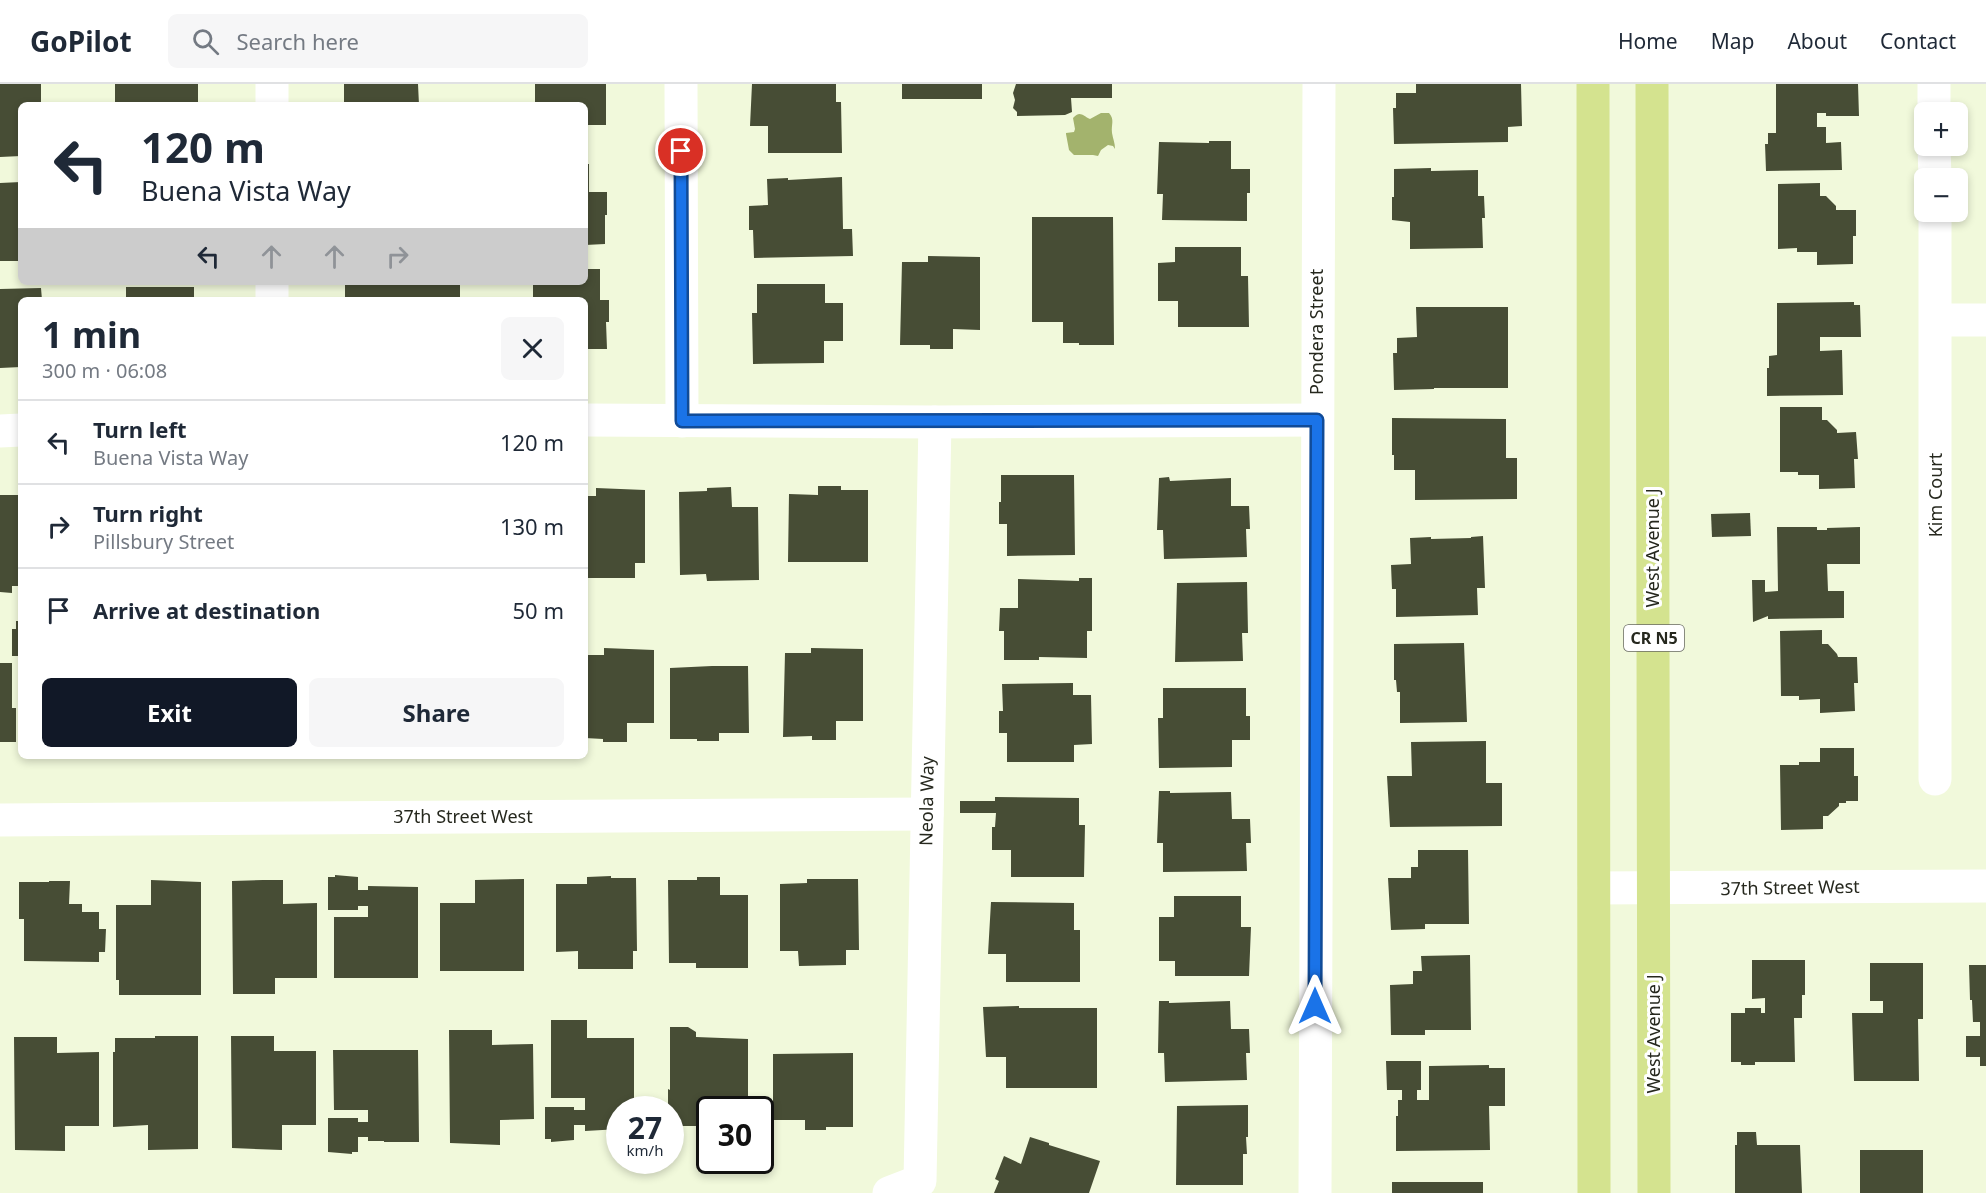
<!DOCTYPE html>
<meta charset="utf-8">
<style>
:root{--surface:#fff;--page:#f6f6f7;--text:#1f2937;--muted:#747a83;--line:#e0e1e3;--accent:#111827}
body{margin:0;font-family:"Noto Sans",sans-serif;background:var(--page);color:var(--text);height:100vh;display:flex;flex-direction:column;font-size:22px;white-space:nowrap}
*{box-sizing:border-box;margin:0}
p{font-size:20px;color:var(--muted)}
.icon{flex:none;width:33px;height:33px;fill:none;stroke:currentColor;stroke-width:2;stroke-linecap:round;stroke-linejoin:round}
.map{position:relative;flex:1;overflow:hidden}
.sheet{position:absolute;left:18px;top:213px;width:570px;height:462px;display:flex;flex-direction:column;background:var(--surface);border-radius:9px;box-shadow:0 3px 9px #0003}
.sheet>*{flex:none}
.guide{position:absolute;left:18px;top:18px;width:570px;height:183px;border-radius:9px;box-shadow:0 3px 9px #0003;background:#fff;color:var(--text);overflow:hidden}
.controls{position:absolute;left:1914px;top:18px;display:grid;gap:12px}
.controls a{display:grid;place-items:center;width:54px;height:54px;border-radius:9px;background:var(--surface);box-shadow:0 3px 9px #0003;font-size:30px}
.speed{position:absolute;left:606px;top:1012px;display:flex;gap:12px;font-size:30px;font-weight:700;text-align:center}
.speed>*{display:grid;place-content:center;width:78px;height:78px;border-radius:50%;background:var(--surface);box-shadow:0 3px 9px #0003;line-height:1}
.speed small{font-size:15px;font-weight:400}
.speed .limit{border:3px solid #111;border-radius:9px;background:#fff;color:#111}
.pin{position:absolute;display:grid;place-items:center;width:51px;height:51px;color:#fff;margin:-26px;border:3px solid #fff;border-radius:50%;box-shadow:0 2px 6px #0007}
.me{position:absolute;width:66px;margin:-33px;rotate:0deg;stroke-linejoin:round;filter:drop-shadow(0 0 4px #0008)}
.turn{display:flex;align-items:center;gap:21px;height:126px;padding:0 24px;font-size:27px}
.turn .icon{width:78px;height:78px;stroke-width:2.5}
.turn b{display:block;font-size:42px;line-height:51px}
.lanes{display:flex;align-items:center;height:57px;padding:0 24px;background:#0003;justify-content:center;gap:30px;direction:ltr}
.lanes .off{opacity:.35}
.round{display:grid;place-items:center;flex:none;width:63px;height:63px;border-radius:9px;background:var(--page)}
.headline{display:flex;align-items:center;justify-content:space-between;height:102px;padding:0 24px}
h1{font-size:36px;font-weight:700;line-height:45px}
.cta{display:flex;gap:12px;margin-top:auto;padding:12px 24px}
.cta a{flex:1;height:69px;border-radius:9px;background:var(--accent);color:#fff;font-size:24px;font-weight:700;line-height:69px;text-align:center}
.cta a+a{background:var(--page);color:var(--text)}
ul{padding:0;list-style:none}
li{display:flex;align-items:center;gap:18px;height:84px;padding:0 24px;border-top:2px solid var(--line)}
li div{flex:1}
li b{display:block;font-size:22px}
li em{font-style:normal}
header{display:flex;align-items:center;gap:36px;box-sizing:border-box;height:84px;padding:0 30px;background:var(--surface);border-bottom:2px solid var(--line)}
header strong{font-size:28px}
nav{display:flex;gap:33px;margin-inline-start:auto;font-size:21px}
.search{width:420px;height:54px;background:var(--page);display:flex;align-items:center;gap:15px;box-sizing:border-box;padding:0 21px;border-radius:9px;color:var(--muted);font-size:22px}
.map>svg:first-child{display:block}
.water{fill:#a3b36d}
.building{fill:#474d35}
.lines{fill:none;stroke-linecap:round;stroke-linejoin:round}
.minor{stroke:#fff;stroke-width:33}
.primary{stroke:#d4e38f;stroke-width:33}
.route-casing{stroke:#114b97;stroke-width:15}
.route{stroke:#1a73e8;stroke-width:10}
.labels{text-anchor:middle;stroke-width:6;stroke-linejoin:round;paint-order:stroke}
.shield{fill:#fff;stroke:#676862;stroke-width:1.5}
.shield-label{font-size:16px;font-weight:bold;fill:#26281e}
.street-label{font-size:18px;fill:#26281e;stroke:#fff}
</style>
<header>
<strong>GoPilot</strong>
<div class="search"><svg class="icon" aria-label="search" viewBox="0 0 24 24"><circle cx="10" cy="10" r="6"/><path d="M15 15l6 6"/></svg>Search here</div>
<nav><a>Home</a><a>Map</a><a>About</a><a>Contact</a></nav>
</header>
<div class="map">
<svg width="1986" height="1109" viewBox="0 0 1986 1109">
<rect width="100%" height="100%" fill="#f1f9db"/>
<path class="water" d="M 1101,29 L 1109,29 C 1115,36 1111,40 1112,49 C 1113,55 1115,59 1115,65 L 1113,62 L 1108,61 L 1101,66 L 1098,72 L 1093,71 L 1074,71 L 1069,66 L 1066,50 L 1066,49 L 1074,48 L 1075,45 L 1073,34 C 1080,26 1083,32 1090,35 Z"/>
<g class="building">
<path d="M 0,0 L 41,0 L 41,21 L 21,21 L 21,72 L 0,73 Z"/>
<rect x="115" y="0" width="83" height="21"/>
<path d="M 344,0 L 418,0 L 419,21 L 351,21 L 351,19 L 344,19 Z"/>
<path d="M 535,0 L 606,0 L 606,41 L 585,41 L 585,21 L 535,21 Z"/>
<path d="M 752,0 L 836,0 L 836,18 L 841,18 L 842,69 L 768,69 L 768,42 L 750,42 Z"/>
<rect x="902" y="0" width="80" height="15"/>
<path d="M 1016,0 L 1112,0 L 1112,14 L 1071,14 L 1072,28 L 1065,31 L 1017,32 L 1017,28 L 1013,24 L 1015,16 L 1013,9 Z"/>
<path d="M 1416,0 L 1521,0 L 1522,42 L 1508,43 L 1508,58 L 1394,60 L 1393,24 L 1396,24 L 1396,9 L 1416,9 Z"/>
<path d="M 1776,0 L 1858,0 L 1859,32 L 1826,32 L 1826,29 L 1817,29 L 1817,43 L 1826,43 L 1826,59 L 1841,58 L 1842,86 L 1766,87 L 1765,60 L 1768,60 L 1768,49 L 1776,49 Z"/>
<path d="M 1209,57 L 1231,57 L 1231,85 L 1250,85 L 1250,109 L 1247,109 L 1247,137 L 1162,136 L 1163,110 L 1157,110 L 1159,58 L 1209,59 Z"/>
<path d="M 585,80 L 589,80 L 589,108 L 607,108 L 607,131 L 605,131 L 605,160 L 585,161 Z"/>
<path d="M 1431,84 L 1431,87 L 1478,86 L 1478,112 L 1484,112 L 1485,134 L 1482,134 L 1483,164 L 1410,165 L 1410,138 L 1392,136 L 1392,113 L 1394,113 L 1394,85 Z"/>
<path d="M 842,93 L 843,145 L 852,145 L 853,172 L 754,174 L 753,146 L 749,146 L 749,122 L 768,121 L 767,95 L 788,94 L 788,96 Z"/>
<path d="M 21,98 L 21,177 L 0,177 L 0,99 Z"/>
<path d="M 1820,99 L 1820,112 L 1826,112 L 1836,122 L 1836,126 L 1856,126 L 1856,152 L 1853,152 L 1853,180 L 1817,181 L 1817,168 L 1797,168 L 1797,164 L 1778,165 L 1778,100 Z"/>
<path d="M 1032,133 L 1113,133 L 1114,261 L 1079,261 L 1079,259 L 1063,259 L 1063,238 L 1032,238 Z"/>
<path d="M 1175,163 L 1241,163 L 1241,192 L 1248,192 L 1249,243 L 1178,243 L 1178,217 L 1158,217 L 1158,179 L 1175,178 Z"/>
<path d="M 928,172 L 980,173 L 980,246 L 953,245 L 953,265 L 930,265 L 930,261 L 900,261 L 902,178 L 928,178 Z"/>
<path d="M 585,185 L 600,185 L 600,216 L 609,216 L 609,238 L 606,238 L 607,265 L 585,265 L 585,216 L 533,216 L 533,198 L 585,198 Z"/>
<rect x="345" y="198" width="115" height="18"/>
<path d="M 757,200 L 825,200 L 825,219 L 843,219 L 843,257 L 824,257 L 824,279 L 753,280 L 752,229 L 757,229 Z"/>
<rect x="126" y="203" width="68" height="13"/>
<path d="M 41,204 L 42,216 L 21,216 L 21,283 L 0,284 L 0,205 Z"/>
<path d="M 1854,218 L 1854,221 L 1860,221 L 1861,253 L 1820,253 L 1820,267 L 1842,266 L 1843,311 L 1767,312 L 1767,284 L 1769,284 L 1769,272 L 1777,271 L 1777,219 Z"/>
<path d="M 1416,223 L 1508,223 L 1508,304 L 1434,304 L 1434,305 L 1394,306 L 1393,269 L 1397,269 L 1397,254 L 1417,253 Z"/>
<path d="M 1780,323 L 1822,323 L 1822,336 L 1827,336 L 1837,346 L 1837,349 L 1856,348 L 1858,375 L 1854,375 L 1855,404 L 1819,405 L 1819,391 L 1798,391 L 1798,388 L 1780,388 Z"/>
<path d="M 1392,334 L 1506,335 L 1506,374 L 1517,374 L 1517,415 L 1415,416 L 1415,386 L 1394,386 L 1394,371 L 1392,371 Z"/>
<path d="M 1001,391 L 1074,391 L 1075,471 L 1007,472 L 1007,440 L 999,440 L 999,418 L 1001,418 Z"/>
<path d="M 1169,393 L 1170,397 L 1231,394 L 1231,422 L 1249,422 L 1250,445 L 1246,445 L 1247,473 L 1164,475 L 1163,446 L 1157,446 L 1159,394 Z"/>
<path d="M 818,402 L 841,402 L 841,406 L 868,406 L 868,478 L 788,478 L 789,410 L 818,411 Z"/>
<path d="M 731,403 L 732,423 L 758,423 L 759,496 L 707,497 L 706,490 L 680,491 L 679,408 L 707,407 L 707,404 Z"/>
<path d="M 596,404 L 645,406 L 645,479 L 635,479 L 635,494 L 585,494 L 585,412 L 596,412 Z"/>
<path d="M 0,411 L 21,411 L 20,502 L 12,502 L 12,509 L 0,508 Z"/>
<path d="M 1750,429 L 1751,452 L 1712,453 L 1711,430 Z"/>
<path d="M 1777,443 L 1817,443 L 1817,446 L 1827,446 L 1827,444 L 1860,443 L 1860,480 L 1827,480 L 1828,507 L 1844,507 L 1844,534 L 1768,535 L 1768,532 L 1753,538 L 1752,496 L 1765,496 L 1765,508 L 1778,507 Z"/>
<path d="M 1483,452 L 1485,504 L 1477,504 L 1478,531 L 1396,533 L 1396,505 L 1392,505 L 1391,481 L 1411,480 L 1410,454 L 1431,453 L 1431,455 L 1471,454 L 1471,453 Z"/>
<path d="M 1079,494 L 1092,494 L 1092,547 L 1087,547 L 1087,574 L 1039,573 L 1039,576 L 1004,576 L 1004,547 L 999,547 L 1000,524 L 1018,524 L 1018,495 L 1079,497 Z"/>
<path d="M 1247,498 L 1248,549 L 1242,549 L 1243,577 L 1175,578 L 1177,499 Z"/>
<path d="M 16,537 L 21,537 L 21,572 L 12,572 L 12,545 L 16,545 Z"/>
<path d="M 1822,546 L 1822,560 L 1828,560 L 1837,570 L 1838,573 L 1857,573 L 1858,599 L 1854,599 L 1855,627 L 1820,629 L 1820,615 L 1799,616 L 1799,612 L 1781,612 L 1780,547 Z"/>
<path d="M 1464,559 L 1467,638 L 1400,639 L 1400,608 L 1397,608 L 1396,596 L 1394,596 L 1394,560 Z"/>
<path d="M 604,564 L 654,566 L 654,639 L 627,639 L 627,658 L 603,658 L 603,655 L 585,654 L 585,571 L 604,571 Z"/>
<path d="M 811,564 L 863,565 L 863,637 L 836,637 L 836,656 L 812,656 L 812,652 L 783,653 L 785,569 L 811,569 Z"/>
<path d="M 0,579 L 12,579 L 12,624 L 16,624 L 16,658 L 0,658 Z"/>
<path d="M 712,582 L 748,582 L 749,649 L 719,649 L 719,657 L 697,657 L 697,655 L 670,655 L 670,584 Z"/>
<path d="M 1073,599 L 1073,611 L 1091,611 L 1092,660 L 1074,661 L 1074,678 L 1007,678 L 1007,649 L 999,649 L 999,627 L 1003,627 L 1002,600 Z"/>
<path d="M 1163,604 L 1246,604 L 1246,632 L 1250,632 L 1250,656 L 1232,656 L 1232,683 L 1159,684 L 1158,634 L 1163,634 Z"/>
<path d="M 1486,657 L 1486,699 L 1502,699 L 1502,742 L 1390,743 L 1387,692 L 1412,692 L 1411,658 Z"/>
<path d="M 1820,664 L 1854,664 L 1854,692 L 1858,692 L 1858,717 L 1846,717 L 1846,719 L 1839,719 L 1839,722 L 1828,732 L 1823,732 L 1823,745 L 1781,746 L 1780,681 L 1799,681 L 1799,678 L 1820,678 Z"/>
<path d="M 1159,707 L 1170,707 L 1170,709 L 1231,708 L 1232,735 L 1250,735 L 1251,759 L 1246,759 L 1247,787 L 1163,788 L 1163,759 L 1157,759 Z"/>
<path d="M 995,713 L 1079,714 L 1079,741 L 1085,741 L 1084,793 L 1011,793 L 1011,766 L 992,766 L 992,743 L 995,743 L 996,729 L 960,729 L 960,717 L 995,717 Z"/>
<path d="M 1418,766 L 1468,766 L 1469,840 L 1425,840 L 1425,845 L 1391,846 L 1388,794 L 1411,794 L 1411,783 L 1418,783 Z"/>
<path d="M 335,791 L 358,793 L 358,806 L 368,806 L 368,802 L 418,803 L 418,894 L 334,894 L 334,833 L 368,833 L 368,822 L 358,822 L 358,826 L 328,826 L 328,793 L 335,793 Z"/>
<path d="M 611,792 L 611,794 L 636,794 L 637,867 L 633,867 L 633,885 L 578,885 L 578,867 L 556,868 L 556,800 L 587,800 L 587,793 Z"/>
<path d="M 697,793 L 720,793 L 720,811 L 748,811 L 748,884 L 696,884 L 696,879 L 669,879 L 668,796 L 697,796 Z"/>
<path d="M 524,795 L 524,887 L 440,887 L 440,819 L 475,819 L 475,796 Z"/>
<path d="M 807,795 L 858,795 L 859,866 L 846,866 L 846,881 L 799,882 L 798,867 L 780,867 L 780,800 L 807,799 Z"/>
<path d="M 151,796 L 201,798 L 201,911 L 119,911 L 119,896 L 116,896 L 116,821 L 151,821 Z"/>
<path d="M 263,796 L 283,796 L 283,820 L 317,819 L 317,894 L 275,894 L 275,910 L 233,910 L 232,797 Z"/>
<path d="M 49,797 L 70,797 L 69,820 L 82,820 L 82,828 L 99,828 L 99,845 L 106,845 L 105,868 L 99,868 L 99,878 L 24,877 L 24,835 L 19,835 L 19,798 L 49,798 Z"/>
<path d="M 1174,812 L 1241,812 L 1241,843 L 1251,843 L 1249,892 L 1175,892 L 1175,877 L 1159,877 L 1159,833 L 1174,833 Z"/>
<path d="M 991,818 L 1074,819 L 1074,846 L 1080,846 L 1080,898 L 1006,898 L 1006,870 L 988,870 Z"/>
<path d="M 1470,871 L 1471,946 L 1425,946 L 1425,951 L 1391,951 L 1390,901 L 1413,900 L 1413,887 L 1422,887 L 1421,872 Z"/>
<path d="M 1752,876 L 1805,876 L 1805,911 L 1802,911 L 1802,934 L 1794,934 L 1795,978 L 1755,978 L 1755,981 L 1741,981 L 1741,978 L 1731,978 L 1731,929 L 1745,929 L 1745,924 L 1761,924 L 1761,929 L 1765,929 L 1765,914 L 1752,915 Z"/>
<path d="M 1870,879 L 1923,879 L 1923,935 L 1918,935 L 1919,997 L 1854,997 L 1852,929 L 1883,929 L 1883,917 L 1870,917 Z"/>
<path d="M 1969,881 L 1986,881 L 1986,982 L 1980,982 L 1980,973 L 1966,973 L 1966,952 L 1980,952 L 1980,938 L 1973,938 L 1972,916 L 1970,916 Z"/>
<path d="M 1159,917 L 1169,917 L 1169,919 L 1230,917 L 1231,945 L 1249,945 L 1250,969 L 1246,969 L 1247,996 L 1165,998 L 1164,969 L 1158,969 Z"/>
<path d="M 1019,922 L 1019,924 L 1097,924 L 1097,1004 L 1006,1004 L 1006,973 L 986,973 L 983,923 Z"/>
<path d="M 551,936 L 587,936 L 587,954 L 634,954 L 634,1026 L 620,1026 L 620,1045 L 585,1047 L 585,1041 L 574,1041 L 574,1056 L 551,1058 L 551,1055 L 545,1055 L 545,1023 L 574,1023 L 574,1026 L 585,1026 L 585,1014 L 551,1014 Z"/>
<path d="M 670,943 L 688,943 L 696,948 L 696,953 L 748,955 L 748,1026 L 710,1026 L 710,1046 L 696,1046 L 696,1042 L 670,1042 L 670,1026 L 668,1026 L 668,1005 L 670,1006 Z"/>
<path d="M 449,946 L 492,946 L 492,961 L 533,960 L 534,1035 L 500,1036 L 500,1061 L 450,1059 Z"/>
<path d="M 155,952 L 198,952 L 198,1065 L 148,1066 L 148,1041 L 113,1043 L 113,968 L 115,968 L 115,954 L 155,954 Z"/>
<path d="M 231,952 L 274,952 L 274,967 L 316,967 L 316,1041 L 282,1041 L 282,1066 L 232,1064 Z"/>
<path d="M 14,953 L 57,953 L 57,969 L 99,968 L 99,1042 L 65,1042 L 65,1067 L 15,1066 Z"/>
<path d="M 333,966 L 418,966 L 419,1058 L 384,1058 L 384,1057 L 368,1057 L 368,1053 L 358,1053 L 358,1068 L 352,1068 L 352,1070 L 328,1068 L 328,1034 L 358,1034 L 358,1038 L 368,1038 L 368,1026 L 334,1026 Z"/>
<path d="M 853,969 L 853,1043 L 826,1043 L 826,1046 L 805,1046 L 805,1036 L 773,1036 L 773,970 Z"/>
<path d="M 1386,977 L 1421,977 L 1421,1006 L 1417,1006 L 1417,1016 L 1429,1016 L 1429,982 L 1489,981 L 1489,984 L 1505,984 L 1505,1022 L 1489,1022 L 1490,1066 L 1396,1067 L 1396,1032 L 1398,1032 L 1398,1016 L 1402,1016 L 1402,1006 L 1387,1006 Z"/>
<path d="M 1248,1021 L 1248,1053 L 1246,1053 L 1247,1070 L 1243,1070 L 1243,1101 L 1176,1101 L 1177,1022 Z"/>
<path d="M 1737,1048 L 1756,1048 L 1757,1061 L 1800,1061 L 1802,1109 L 1735,1109 L 1735,1061 L 1737,1061 Z"/>
<path d="M 1030,1053 L 1049,1059 L 1049,1061 L 1100,1077 L 1089,1109 L 994,1109 L 999,1097 L 995,1095 L 1004,1072 L 1021,1080 Z"/>
<rect x="1860" y="1066" width="63" height="43"/>
<rect x="1392" y="1098" width="91" height="11"/>
</g>
<g class="lines">
<g class="minor">
<path d="M 681,0 L 682,337"/>
<path d="M 1934,0 L 1934,28"/>
<path d="M 272,21 L 272,0"/>
<path d="M 1934,62 L 1935,94"/>
<path d="M 1935,128 L 1935,695"/>
<path d="M 272,216 L 272,198"/>
<path d="M 1936,236 L 1986,236"/>
<path d="M 585,336 L 935,338 L 1317,336"/>
<path d="M 0,347 L 21,346"/>
<path d="M 0,736 L 927,730"/>
<path d="M 1594,804 L 1986,802"/>
<path d="M 889,1109 L 920,1097 L 935,338"/>
<path d="M 1315,1109 L 1319,0"/>
</g>
<g class="primary">
<path d="M 1593,0 L 1594,1109"/>
<path d="M 1652,0 L 1654,1109"/>
</g>
</g>
<g class="lines">
<g class="route-casing">
<path id="route" d="M 681,67 L 682,337 L 1317,336 L 1315,922"/>
</g>
<use href="#route" class="route"/>
</g>
<g class="labels">
<rect class="shield" x="1624" y="541" width="60" height="26" rx="4.5"/>
<g class="shield-label">
<text x="1654" y="560">CR N5</text>
</g>
<g class="street-label">
<text transform="translate(1317 248) rotate(-90)" y="6">Pondera Street</text>
<text transform="translate(1936 411) rotate(-90)" y="6">Kim Court</text>
<text transform="translate(1653 464) rotate(-90)" y="6">West Avenue J</text>
<text transform="translate(927 717) rotate(-89)" y="6">Neola Way</text>
<text x="463" y="739">37th Street West</text>
<text transform="translate(1790 804) rotate(-1)" y="6">37th Street West</text>
<text transform="translate(1654 950) rotate(-90)" y="6">West Avenue J</text>
</g>
</g>
</svg>
<div class="controls">
<a>+</a>
<a>−</a>
</div>
<div class="speed"><div>27<small>km/h</small></div><div class="limit">30</div></div>
<div class="pin" style="left:681px;top:67px;background:#d93025"><svg class="icon" aria-label="arrive" viewBox="0 0 24 24"><path d="M6 21V4h12l-3 4 3 4H6"/></svg></div>
<svg class="me" style="left:1315px;top:922px" viewBox="-20 -20 40 40"><path d="M0-17L14 15 0 8-14 15z" fill="#1a73e8" stroke="#fff" stroke-width="4"/></svg>
<div class="guide">
<div class="turn"><svg class="icon" aria-label="left" viewBox="0 0 24 24"><path d="M17 20v-9H6M10 6l-5 5 5 5"/></svg><div><b>120 m</b>Buena Vista Way</div></div>
<div class="lanes"><svg class="icon" aria-label="left" viewBox="0 0 24 24"><path d="M17 20v-9H6M10 6l-5 5 5 5"/></svg><svg class="icon off" aria-label="ahead" viewBox="0 0 24 24"><path d="M12 20V5M6 11l6-6 6 6"/></svg><svg class="icon off" aria-label="ahead" viewBox="0 0 24 24"><path d="M12 20V5M6 11l6-6 6 6"/></svg><svg class="icon off" aria-label="right" viewBox="0 0 24 24"><path d="M7 20v-9h11M14 6l5 5-5 5"/></svg></div>
</div>
<section class="sheet">
<div class="headline"><div><h1>1 min</h1><p>300 m · 06:08</p></div><a class="round"><svg class="icon" aria-label="close" viewBox="0 0 24 24"><path d="M6 6l12 12M18 6L6 18"/></svg></a></div>
<ul>
<li><svg class="icon" aria-label="left" viewBox="0 0 24 24"><path d="M17 20v-9H6M10 6l-5 5 5 5"/></svg><div><b>Turn left</b><p>Buena Vista Way</p></div><em>120 m</em></li>
<li><svg class="icon" aria-label="right" viewBox="0 0 24 24"><path d="M7 20v-9h11M14 6l5 5-5 5"/></svg><div><b>Turn right</b><p>Pillsbury Street</p></div><em>130 m</em></li>
<li><svg class="icon" aria-label="arrive" viewBox="0 0 24 24"><path d="M6 21V4h12l-3 4 3 4H6"/></svg><div><b>Arrive at destination</b></div><em>50 m</em></li>
</ul>
<div class="cta"><a>Exit</a><a>Share</a></div>
</section>
</div>
